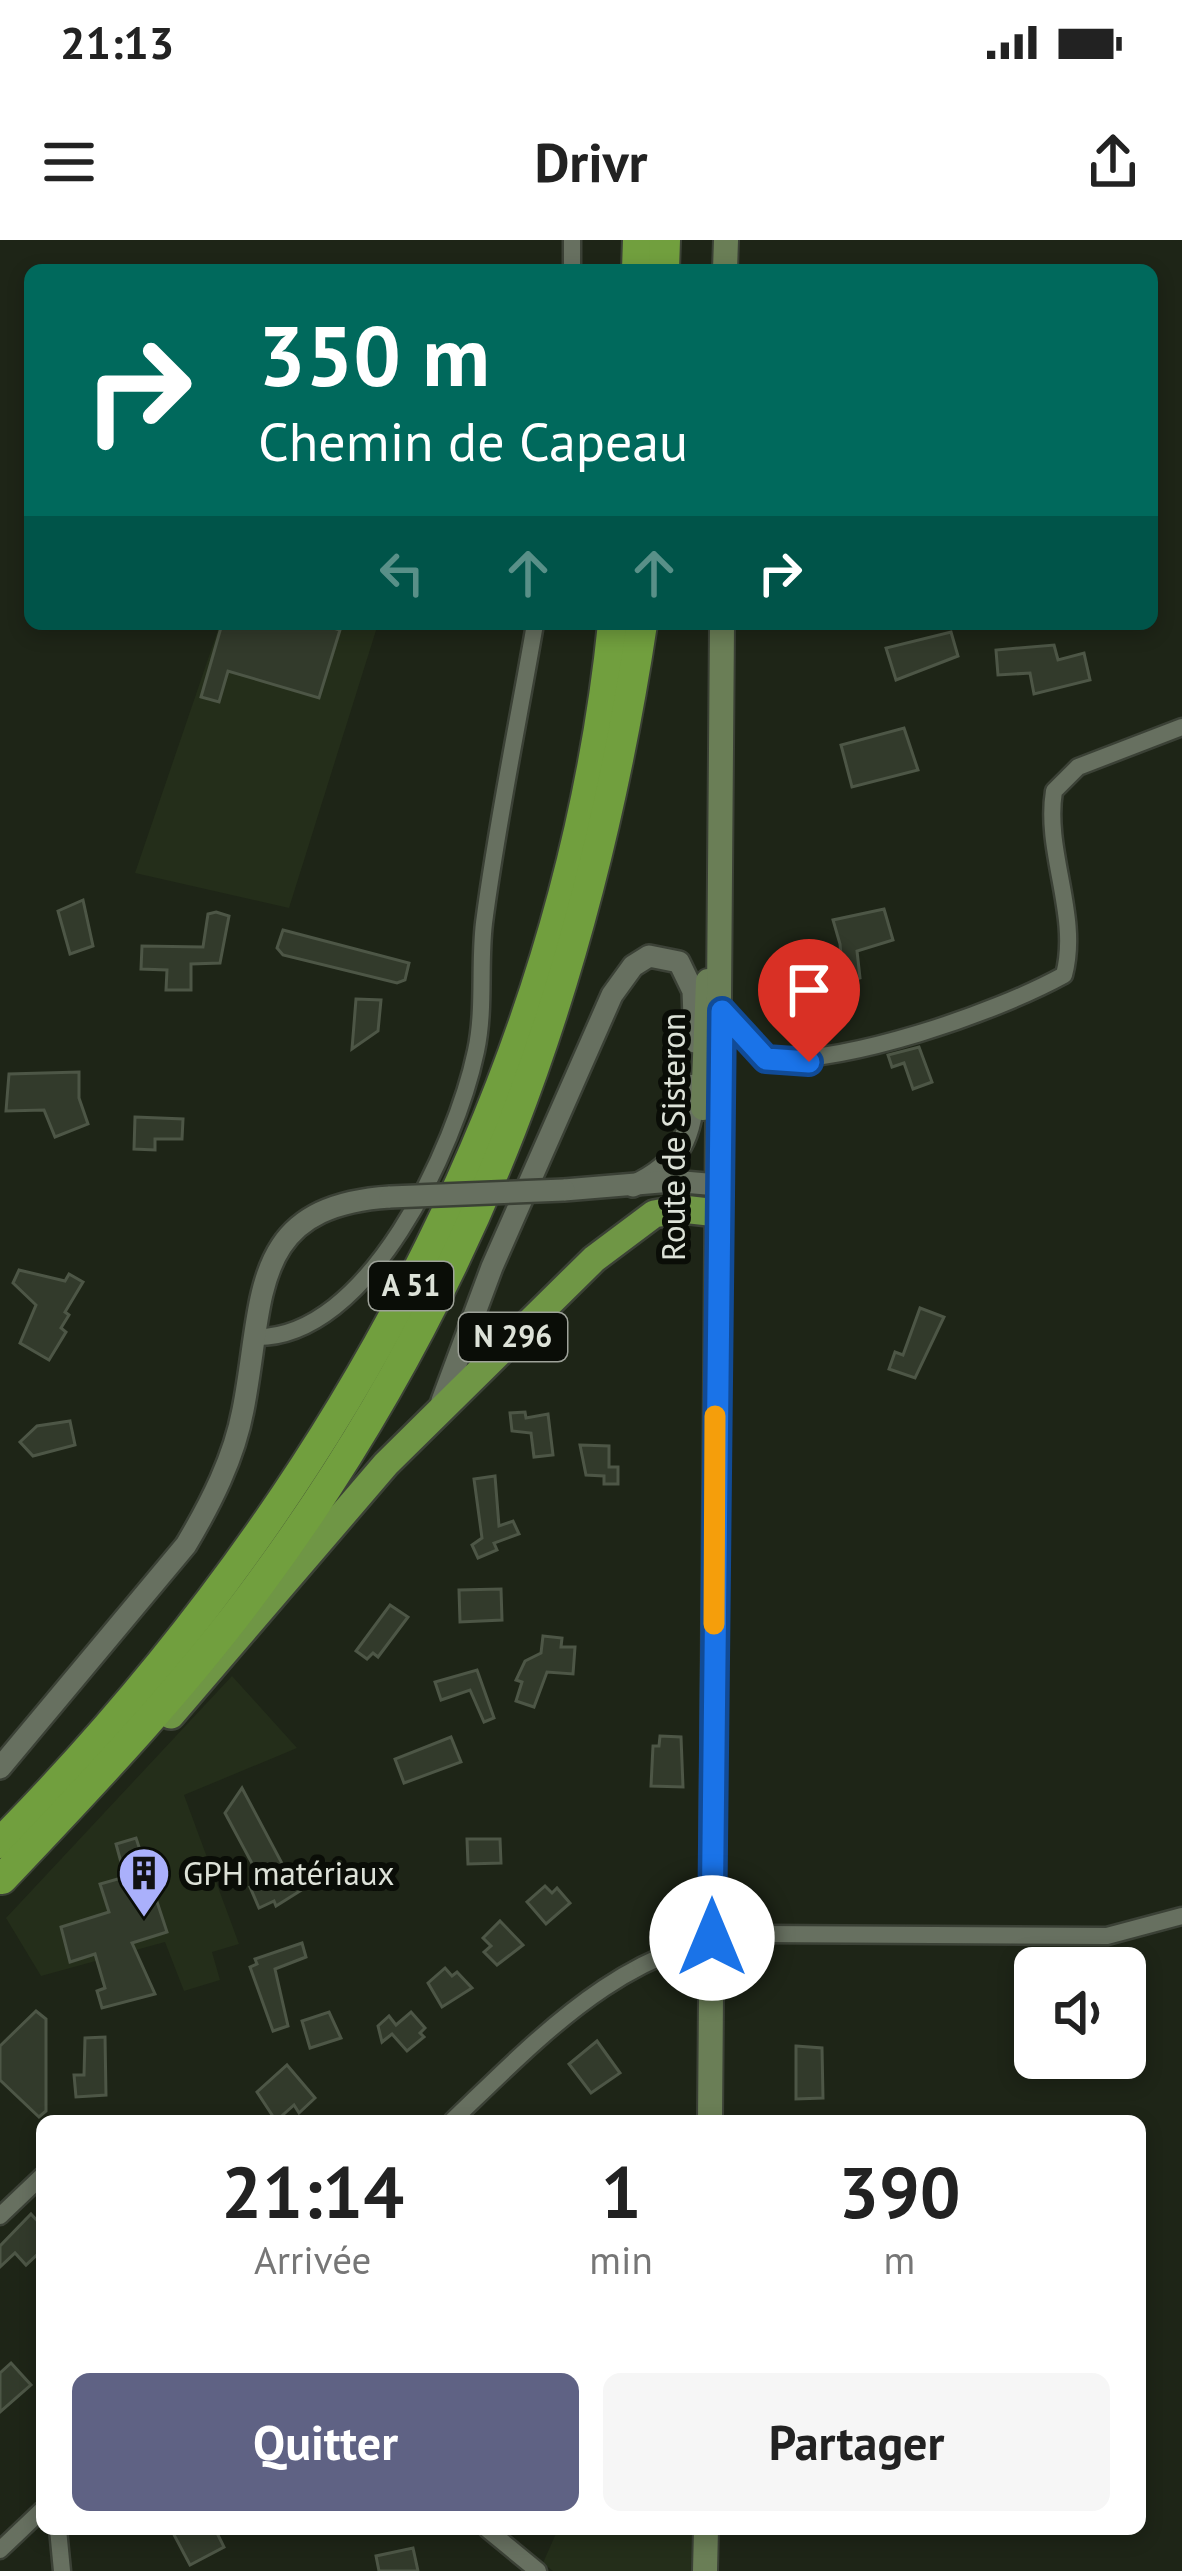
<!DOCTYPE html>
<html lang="fr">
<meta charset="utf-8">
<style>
:root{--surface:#fff;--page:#f6f6f6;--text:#222;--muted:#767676;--accent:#5f6284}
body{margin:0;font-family:"PT Sans",sans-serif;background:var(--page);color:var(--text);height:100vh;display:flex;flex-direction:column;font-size:45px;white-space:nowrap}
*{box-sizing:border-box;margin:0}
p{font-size:39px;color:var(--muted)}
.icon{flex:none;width:66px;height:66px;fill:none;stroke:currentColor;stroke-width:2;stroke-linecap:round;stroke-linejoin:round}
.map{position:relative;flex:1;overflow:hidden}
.panel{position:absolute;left:36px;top:1875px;width:1110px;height:420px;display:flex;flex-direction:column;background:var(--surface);border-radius:18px;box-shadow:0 6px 18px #0003}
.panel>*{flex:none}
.guide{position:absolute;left:24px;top:24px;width:1134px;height:366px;border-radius:18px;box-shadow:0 6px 18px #0003;background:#00695c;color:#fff;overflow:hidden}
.buttons{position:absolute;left:1014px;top:1707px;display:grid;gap:24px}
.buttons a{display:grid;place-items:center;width:132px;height:132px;border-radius:18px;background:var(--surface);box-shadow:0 6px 18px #0003;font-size:60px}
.pin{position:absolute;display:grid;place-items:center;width:102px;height:102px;color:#fff;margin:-123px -51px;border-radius:50% 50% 50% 0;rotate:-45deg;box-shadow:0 0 12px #0007}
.pin .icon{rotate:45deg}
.me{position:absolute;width:132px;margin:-66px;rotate:0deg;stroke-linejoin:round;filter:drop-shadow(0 0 9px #0008)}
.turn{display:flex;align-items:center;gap:42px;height:252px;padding:0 36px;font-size:54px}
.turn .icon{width:156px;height:156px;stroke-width:2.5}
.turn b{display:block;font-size:84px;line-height:102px}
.lanes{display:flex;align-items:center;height:114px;padding:0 36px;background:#0003;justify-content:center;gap:60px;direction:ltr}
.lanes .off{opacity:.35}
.eta{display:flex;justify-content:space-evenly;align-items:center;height:204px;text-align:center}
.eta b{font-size:72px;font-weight:800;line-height:84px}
.primary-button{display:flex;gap:24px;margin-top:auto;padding:24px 36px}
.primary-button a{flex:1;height:138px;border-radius:18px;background:var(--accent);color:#fff;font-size:48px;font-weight:800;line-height:138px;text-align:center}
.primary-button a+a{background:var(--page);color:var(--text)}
.status{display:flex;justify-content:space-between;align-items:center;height:84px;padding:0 60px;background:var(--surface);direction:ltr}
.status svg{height:33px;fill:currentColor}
header{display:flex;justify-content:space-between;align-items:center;height:156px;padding:0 36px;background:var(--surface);font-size:54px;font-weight:800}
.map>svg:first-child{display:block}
.built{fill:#242e1a}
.building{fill:#323a2b;stroke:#4d5646;stroke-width:3}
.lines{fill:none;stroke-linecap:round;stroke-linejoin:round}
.minor-casing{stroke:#3b4136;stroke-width:21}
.tertiary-casing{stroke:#3b4136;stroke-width:26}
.secondary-casing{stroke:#3b4136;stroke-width:28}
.trunk-casing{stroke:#3b4136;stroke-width:32}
.motorway-casing{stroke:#3b4136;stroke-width:34}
.minor{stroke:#677060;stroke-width:16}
.tertiary{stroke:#677060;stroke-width:21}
.secondary{stroke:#6a7e56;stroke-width:24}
.trunk{stroke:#6f9645;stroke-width:27}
.motorway{stroke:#719f3e;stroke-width:30}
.tertiary-bridge-casing{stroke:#3b4136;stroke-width:26;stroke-linecap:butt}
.tertiary-bridge{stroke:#677060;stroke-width:21}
.route-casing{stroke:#114b97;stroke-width:30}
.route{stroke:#1a73e8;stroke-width:21}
.slow{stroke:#f59e0b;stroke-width:21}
.labels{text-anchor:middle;stroke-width:12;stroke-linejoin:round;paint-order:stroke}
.shield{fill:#0a0d07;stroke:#9ea299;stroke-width:3}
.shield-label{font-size:30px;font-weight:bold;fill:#dde2d8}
.street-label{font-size:33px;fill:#dde2d8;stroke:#0a0d07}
.poi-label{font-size:33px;fill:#dde2d8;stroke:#0a0d07;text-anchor:start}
</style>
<div class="status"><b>21:13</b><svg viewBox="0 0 49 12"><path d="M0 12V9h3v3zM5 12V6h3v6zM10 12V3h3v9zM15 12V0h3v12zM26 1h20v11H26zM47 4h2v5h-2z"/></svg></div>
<header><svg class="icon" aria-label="menu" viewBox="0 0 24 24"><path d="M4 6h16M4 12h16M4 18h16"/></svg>Drivr<svg class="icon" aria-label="share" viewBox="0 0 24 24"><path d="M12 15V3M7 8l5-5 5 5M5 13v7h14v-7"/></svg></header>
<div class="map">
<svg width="1182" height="2331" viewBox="0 0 1182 2331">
<rect width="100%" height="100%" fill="#1e2517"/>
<g class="built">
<path d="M 220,384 L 378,384 L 289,668 L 135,633 Z"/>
<path d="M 232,1436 L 297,1508 L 184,1555 L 239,1704 L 212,1712 L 220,1740 L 184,1751 L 165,1702 L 41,1736 L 6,1678 Z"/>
<path d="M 558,2289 L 692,2289 L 692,2331 L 553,2331 L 543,2323 Z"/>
</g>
<g class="building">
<path d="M 222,384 L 319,384 L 340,390 L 319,458 L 228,431 L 219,462 L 201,457 Z"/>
<path d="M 951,392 L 958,416 L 896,440 L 886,408 Z"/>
<path d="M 1054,405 L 1058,420 L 1084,413 L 1090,440 L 1034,454 L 1030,433 L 998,435 L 996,410 Z"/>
<path d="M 904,488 L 918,530 L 852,547 L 841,505 Z"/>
<path d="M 83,660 L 93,706 L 70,714 L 58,671 Z"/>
<path d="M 884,669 L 893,700 L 857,711 L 860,738 L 839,744 L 834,727 L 842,725 L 840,704 L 833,680 Z"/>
<path d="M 216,672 L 229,676 L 220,723 L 191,724 L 191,750 L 166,750 L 167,730 L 141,729 L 142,706 L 203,707 L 208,674 Z"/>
<path d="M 283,690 L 409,723 L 405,740 L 397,743 L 283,715 L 277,708 Z"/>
<path d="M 356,759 L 381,760 L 378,791 L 352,809 Z"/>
<path d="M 919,807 L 932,842 L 913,849 L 904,823 L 892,827 L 888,815 Z"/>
<path d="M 79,832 L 79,858 L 88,884 L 55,897 L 44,870 L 6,871 L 9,834 Z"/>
<path d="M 135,877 L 183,879 L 182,899 L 155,899 L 155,910 L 134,909 Z"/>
<path d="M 19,1030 L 65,1041 L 69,1034 L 83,1042 L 65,1072 L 69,1075 L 61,1088 L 66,1092 L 49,1120 L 20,1103 L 36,1065 L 13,1043 Z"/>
<path d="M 920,1068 L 944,1077 L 915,1138 L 889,1129 L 895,1112 L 903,1115 Z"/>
<path d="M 525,1172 L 526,1178 L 548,1174 L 553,1215 L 534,1217 L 531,1193 L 512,1191 L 510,1173 Z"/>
<path d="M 70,1181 L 75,1205 L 33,1216 L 20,1202 L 37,1186 Z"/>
<path d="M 580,1205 L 609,1206 L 609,1227 L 618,1227 L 618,1244 L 604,1244 L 604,1236 L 586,1235 Z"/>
<path d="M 495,1236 L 499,1286 L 513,1281 L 519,1294 L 494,1303 L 497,1310 L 478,1318 L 472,1305 L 482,1298 L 474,1239 Z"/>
<path d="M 501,1349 L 502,1380 L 460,1382 L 459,1350 Z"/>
<path d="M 390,1365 L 408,1377 L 378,1417 L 373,1413 L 367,1419 L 356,1411 Z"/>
<path d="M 543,1396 L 562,1398 L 561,1407 L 575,1407 L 573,1434 L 547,1432 L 534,1467 L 516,1461 L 522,1442 L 516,1440 L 525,1421 L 541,1413 Z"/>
<path d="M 477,1430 L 494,1478 L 484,1482 L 470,1450 L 441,1460 L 435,1442 Z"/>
<path d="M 660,1496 L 681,1497 L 683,1547 L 651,1546 L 653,1506 L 659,1506 Z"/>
<path d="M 451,1497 L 461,1522 L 404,1543 L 395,1519 Z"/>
<path d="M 242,1548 L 286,1631 L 298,1625 L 308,1646 L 276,1666 L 274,1661 L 259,1668 L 250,1647 L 262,1642 L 225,1573 Z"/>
<path d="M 136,1598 L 167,1692 L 132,1703 L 155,1754 L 102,1768 L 97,1751 L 105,1748 L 95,1714 L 70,1722 L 61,1687 L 109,1672 L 100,1644 L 125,1637 L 116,1604 Z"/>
<path d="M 467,1599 L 500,1599 L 501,1623 L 468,1624 Z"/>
<path d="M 545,1646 L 552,1653 L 557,1648 L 570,1663 L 546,1684 L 527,1662 Z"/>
<path d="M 500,1681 L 523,1705 L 497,1725 L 484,1712 L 491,1706 L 483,1698 Z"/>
<path d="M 302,1703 L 306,1717 L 275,1729 L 288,1786 L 273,1791 L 250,1727 L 257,1724 L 255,1719 Z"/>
<path d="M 445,1728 L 452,1736 L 457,1732 L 472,1748 L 442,1767 L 428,1743 Z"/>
<path d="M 36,1771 L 46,1779 L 46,1871 L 39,1877 L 0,1840 L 0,1806 Z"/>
<path d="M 329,1772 L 341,1798 L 310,1808 L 302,1781 Z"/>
<path d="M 411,1772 L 425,1788 L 420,1793 L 424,1797 L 407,1811 L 392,1794 L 382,1802 L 378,1786 L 389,1776 L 396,1785 Z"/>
<path d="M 105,1797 L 106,1855 L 76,1857 L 74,1835 L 84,1835 L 85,1798 Z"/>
<path d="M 597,1801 L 620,1833 L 591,1853 L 569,1824 Z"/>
<path d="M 796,1806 L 822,1808 L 823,1858 L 796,1859 Z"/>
<path d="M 287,1825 L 315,1858 L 299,1873 L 294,1865 L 276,1881 L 257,1852 Z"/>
<path d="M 31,1974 L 42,1986 L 42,2010 L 26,2025 L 15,2013 L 0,2027 L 0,2006 Z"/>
<path d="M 11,2123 L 31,2145 L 0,2172 L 0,2133 Z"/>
<path d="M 171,2289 L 215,2289 L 224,2307 L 190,2325 Z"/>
<path d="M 413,2308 L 418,2331 L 379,2331 L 376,2316 Z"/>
</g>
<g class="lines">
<g class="minor-casing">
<g id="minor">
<path d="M 572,30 L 572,0"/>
<path d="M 722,771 L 767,819 C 846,824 993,774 1064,735 C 1080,675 1044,612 1054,551 L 1078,527 L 1182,487"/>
<path d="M 255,1097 C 368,1100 456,906 476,811 C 485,769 479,725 484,683 C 497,583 518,483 535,384"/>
<path d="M 452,1881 C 539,1798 631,1697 760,1694 L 1107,1696 L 1182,1676"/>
<path d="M 0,1976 L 42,1936"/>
<path d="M 58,2289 L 62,2331"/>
<path d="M 487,2289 L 538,2331"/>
<path d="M 0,2310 L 42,2270"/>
</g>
</g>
<g class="tertiary-casing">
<g id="tertiary">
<path d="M 633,946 C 680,925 693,894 694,845"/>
<path d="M 564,950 L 672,941 L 718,945"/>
<path d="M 442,1161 L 492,1027 L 612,755 L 633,726 L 649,716 L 679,722 L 693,751 L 695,802"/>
<path d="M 0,1528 L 186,1305 C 211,1263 234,1218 243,1170 C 265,1059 247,966 390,957"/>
</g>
</g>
<g class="secondary-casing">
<g id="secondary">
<path d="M 725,30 L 726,0"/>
<path d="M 703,868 L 708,741"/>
<path d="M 710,1881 L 722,384"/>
<path d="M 705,2331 L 706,2289"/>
</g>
</g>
<g class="trunk-casing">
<path id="trunk" d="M 171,1475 L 386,1224 L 594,1019 L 654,974 L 682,969 L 718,973"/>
</g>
<g class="motorway-casing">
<g id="motorway">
<path d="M 637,30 L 638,0"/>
<path d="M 664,30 L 665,0"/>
<path d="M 0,1603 C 325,1273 565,851 613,384"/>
<path d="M 2,1639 C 92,1544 182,1450 259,1345 C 475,1053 588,740 642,384"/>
</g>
</g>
<use href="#minor" class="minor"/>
<use href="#tertiary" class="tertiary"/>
<use href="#secondary" class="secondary"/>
<use href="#trunk" class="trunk"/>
<use href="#motorway" class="motorway"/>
<g class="tertiary-bridge-casing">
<path id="tertiary-bridge" d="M 390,957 L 564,950"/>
</g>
<use href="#tertiary-bridge" class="tertiary-bridge"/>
</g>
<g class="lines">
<g class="route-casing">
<path id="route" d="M 712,1698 L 722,771 L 766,819 L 809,822"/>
</g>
<use href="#route" class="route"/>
<path class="slow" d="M 714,1384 L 715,1176"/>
</g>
<defs>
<g id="building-pin" transform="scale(2.7)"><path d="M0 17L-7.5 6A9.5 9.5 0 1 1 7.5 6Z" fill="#aab0fb" stroke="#0a0d07"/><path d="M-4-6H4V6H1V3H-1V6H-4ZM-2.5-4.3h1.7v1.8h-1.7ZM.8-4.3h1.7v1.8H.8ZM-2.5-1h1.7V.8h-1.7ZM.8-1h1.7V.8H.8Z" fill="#111"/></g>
</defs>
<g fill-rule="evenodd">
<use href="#building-pin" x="144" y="1633"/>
</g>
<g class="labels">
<g class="shield">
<rect x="369" y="1022" width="84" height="48" rx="9"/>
<rect x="459" y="1073" width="108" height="48" rx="9"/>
</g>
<g class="shield-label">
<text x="411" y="1056">A 51</text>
<text x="513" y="1107">N 296</text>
</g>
<g class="street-label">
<text transform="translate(673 897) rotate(-90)" y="12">Route de Sisteron</text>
</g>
<g class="poi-label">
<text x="183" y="1645">GPH matériaux</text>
</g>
</g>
</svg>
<div class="buttons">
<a><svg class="icon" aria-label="sound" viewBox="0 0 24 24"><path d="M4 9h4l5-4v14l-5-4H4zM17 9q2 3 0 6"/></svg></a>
</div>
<div class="pin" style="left:809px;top:822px;background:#d93025"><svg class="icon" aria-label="arrive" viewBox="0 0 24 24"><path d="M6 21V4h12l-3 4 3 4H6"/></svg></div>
<svg class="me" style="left:712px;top:1698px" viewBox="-20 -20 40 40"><circle r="19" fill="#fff"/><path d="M0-13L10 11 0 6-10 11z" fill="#1a73e8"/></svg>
<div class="guide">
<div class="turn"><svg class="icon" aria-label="right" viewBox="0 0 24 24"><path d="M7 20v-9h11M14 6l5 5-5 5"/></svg><div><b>350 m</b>Chemin de Capeau</div></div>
<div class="lanes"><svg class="icon off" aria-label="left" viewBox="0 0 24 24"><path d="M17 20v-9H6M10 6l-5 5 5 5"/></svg><svg class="icon off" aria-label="ahead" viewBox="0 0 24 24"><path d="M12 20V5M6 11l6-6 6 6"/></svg><svg class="icon off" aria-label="ahead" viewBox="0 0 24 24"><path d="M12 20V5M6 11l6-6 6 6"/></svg><svg class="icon" aria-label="right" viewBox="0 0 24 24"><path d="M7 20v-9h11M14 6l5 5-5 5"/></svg></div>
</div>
<section class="panel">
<div class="eta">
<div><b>21:14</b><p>Arrivée</p></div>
<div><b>1</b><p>min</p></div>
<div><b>390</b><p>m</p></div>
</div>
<div class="primary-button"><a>Quitter</a><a>Partager</a></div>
</section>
</div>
